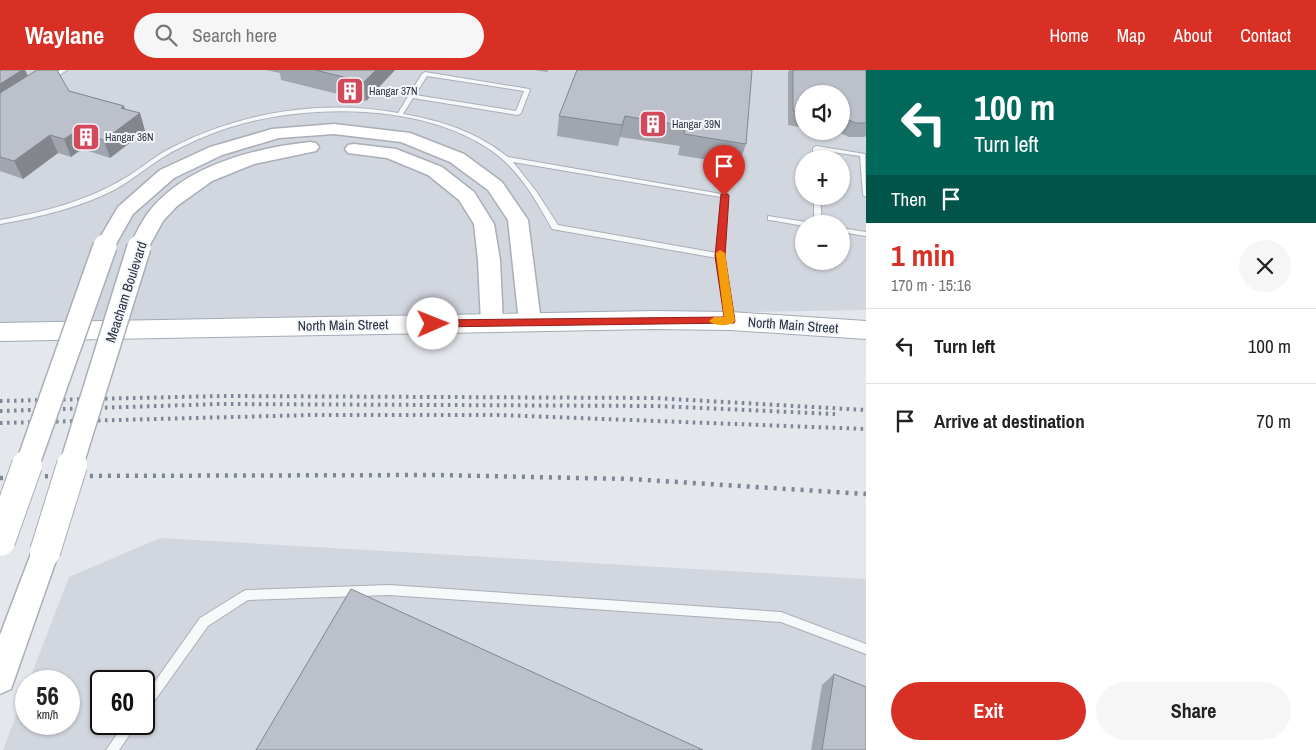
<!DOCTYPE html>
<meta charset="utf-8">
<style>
:root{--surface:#fff;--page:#f6f6f6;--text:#222;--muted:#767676;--line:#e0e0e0;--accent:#d93025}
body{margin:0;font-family:"Archivo Narrow",sans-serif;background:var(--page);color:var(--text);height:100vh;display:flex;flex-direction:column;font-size:19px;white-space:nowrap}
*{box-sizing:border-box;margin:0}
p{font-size:16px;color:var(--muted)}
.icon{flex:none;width:28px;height:28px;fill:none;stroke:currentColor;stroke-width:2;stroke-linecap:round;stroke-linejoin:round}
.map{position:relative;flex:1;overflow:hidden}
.details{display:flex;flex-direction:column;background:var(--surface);width:450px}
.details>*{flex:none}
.guide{background:#00695c;color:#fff;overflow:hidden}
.tools{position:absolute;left:795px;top:15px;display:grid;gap:10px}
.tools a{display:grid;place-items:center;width:55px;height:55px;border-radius:50%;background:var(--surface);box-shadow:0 1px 4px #0004;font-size:25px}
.speed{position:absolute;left:15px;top:600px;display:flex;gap:10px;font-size:25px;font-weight:700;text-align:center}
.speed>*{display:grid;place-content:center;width:65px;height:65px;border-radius:50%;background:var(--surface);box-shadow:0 1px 4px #0004;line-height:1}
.speed small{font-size:12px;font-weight:400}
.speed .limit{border:2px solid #111;border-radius:8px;background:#fff;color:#111}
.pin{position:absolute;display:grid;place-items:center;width:42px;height:42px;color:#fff;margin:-51px -21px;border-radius:50% 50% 50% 0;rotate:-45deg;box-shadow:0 0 5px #0007}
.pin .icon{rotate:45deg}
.me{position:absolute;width:55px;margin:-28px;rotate:89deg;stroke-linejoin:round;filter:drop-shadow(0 0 4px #0008)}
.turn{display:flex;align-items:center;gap:18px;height:105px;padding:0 25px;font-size:22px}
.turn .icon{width:65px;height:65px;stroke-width:2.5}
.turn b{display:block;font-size:35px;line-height:42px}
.then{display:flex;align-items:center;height:48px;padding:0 25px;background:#0003;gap:10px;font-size:19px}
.round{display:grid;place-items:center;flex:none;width:52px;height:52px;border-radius:26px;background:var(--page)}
.overview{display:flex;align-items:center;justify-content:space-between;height:85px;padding:0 25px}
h1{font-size:30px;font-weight:700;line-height:38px;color:var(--accent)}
.button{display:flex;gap:10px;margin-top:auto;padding:10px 25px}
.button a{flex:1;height:58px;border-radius:30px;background:var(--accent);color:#fff;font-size:20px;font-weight:700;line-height:58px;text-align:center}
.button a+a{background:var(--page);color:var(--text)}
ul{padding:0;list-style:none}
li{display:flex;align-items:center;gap:15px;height:75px;padding:0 25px;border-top:1px solid var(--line)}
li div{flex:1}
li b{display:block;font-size:19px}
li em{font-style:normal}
header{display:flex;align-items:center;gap:30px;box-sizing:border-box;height:70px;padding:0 25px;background:var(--accent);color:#fff}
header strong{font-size:24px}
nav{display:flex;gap:28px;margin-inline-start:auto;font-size:18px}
.search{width:350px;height:45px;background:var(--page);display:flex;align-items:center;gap:12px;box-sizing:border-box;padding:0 18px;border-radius:28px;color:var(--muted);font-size:19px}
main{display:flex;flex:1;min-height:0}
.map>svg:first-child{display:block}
.built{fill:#d2d6de;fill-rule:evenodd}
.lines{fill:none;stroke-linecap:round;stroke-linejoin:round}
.lane-casing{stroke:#a9aeb7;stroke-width:2}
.secondary-casing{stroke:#a9aeb7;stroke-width:3}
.primary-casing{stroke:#a3abb8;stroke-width:2}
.lane{fill:#f7f8fa;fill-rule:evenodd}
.secondary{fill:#fff;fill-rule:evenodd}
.primary{fill:#fff;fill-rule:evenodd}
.rail-far1{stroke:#7d8696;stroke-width:4;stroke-dasharray:2.5 4.5;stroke-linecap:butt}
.rail{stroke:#7d8696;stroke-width:4.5;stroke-dasharray:3 6;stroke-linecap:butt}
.secondary-bridge-far1-casing{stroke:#a9aeb7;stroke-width:26;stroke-linecap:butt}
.secondary-bridge-casing{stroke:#a9aeb7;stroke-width:32;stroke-linecap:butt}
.secondary-bridge-far1{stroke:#fff;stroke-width:23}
.secondary-bridge{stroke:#fff;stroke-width:30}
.wall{fill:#a1a5ae}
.shaded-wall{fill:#83868d}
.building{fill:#bbc0ca;stroke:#83868d}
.route{fill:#d93025;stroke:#8d1f18}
.slow{fill:#f59e0b}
.labels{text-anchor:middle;stroke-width:4;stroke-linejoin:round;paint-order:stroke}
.far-poi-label{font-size:11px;fill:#2b3445;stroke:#f4f6f9;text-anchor:start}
.street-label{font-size:14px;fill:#2b3445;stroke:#f4f6f9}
</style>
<header>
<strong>Waylane</strong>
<div class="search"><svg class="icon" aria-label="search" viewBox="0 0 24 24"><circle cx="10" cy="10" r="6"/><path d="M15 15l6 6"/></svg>Search here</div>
<nav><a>Home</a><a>Map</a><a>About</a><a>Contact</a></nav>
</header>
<main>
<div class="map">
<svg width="866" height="680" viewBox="0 0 866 680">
<rect width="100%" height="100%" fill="#e4e7ec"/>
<g class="built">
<path d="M 0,0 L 866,0 L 866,240 L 0,255 ZM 804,24 L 841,24 L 841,61 L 804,61 ZM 804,89 L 841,89 L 841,126 L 804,126 ZM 804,154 L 841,154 L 841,191 L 804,191 Z"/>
<path d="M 160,468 L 866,509 L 866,680 L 3,680 L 26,619 L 26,654 L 69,654 L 69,611 L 29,611 L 69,507 ZM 101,611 L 144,611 L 144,654 L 101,654 Z"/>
</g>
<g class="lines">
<g class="lane-casing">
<g id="lane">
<path d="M 60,0 L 67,0 L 52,10 L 48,10 L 48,8 Z"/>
<path d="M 425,2 L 529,19 L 530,20 L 521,43 L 518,45 L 413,28 L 403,44 C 443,51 476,62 508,87 L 727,125 L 724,186 L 734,251 L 733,253 L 730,254 L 726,251 L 717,188 L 552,159 C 535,128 517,96 486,77 C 414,30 288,33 211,64 C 193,71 176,79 160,89 C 145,99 131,110 116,119 C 79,138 40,147 0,154 L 0,150 C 44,142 87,131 125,108 C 142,98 156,85 173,77 C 242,42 322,29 398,43 L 422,4 ZM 427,6 L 524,21 L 516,41 L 415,25 ZM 513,92 L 721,127 L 717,183 L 558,155 L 536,121 Z"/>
<path d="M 816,76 L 865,84 L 866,127 L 863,125 L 860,86 L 819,80 L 819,89 L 813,89 L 813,78 Z"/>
<path d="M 814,126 L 820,126 L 822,154 L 814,154 Z"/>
<path d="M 768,146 L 806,152 L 809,154 L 804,154 L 804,156 L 770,150 L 768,150 Z"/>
<path d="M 841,158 L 866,162 L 866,166 L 841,162 Z"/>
<path d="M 389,515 L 781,542 L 866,574 L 866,584 L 781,552 L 389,525 L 248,530 L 208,556 L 148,640 L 144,642 L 144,627 L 200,548 L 242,522 L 246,520 Z"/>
<path d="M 124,654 L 137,654 L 119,680 L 106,680 Z"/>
</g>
</g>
<g class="secondary-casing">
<g id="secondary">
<path d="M 334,54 L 410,63 L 464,84 L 502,112 L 528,150 L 541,252 L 538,258 L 530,260 L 522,258 L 519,252 L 508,150 L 488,120 L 450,92 L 401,72 L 334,64 L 279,68 L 222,85 L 174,108 L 133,144 L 112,181 L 105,183 L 98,181 L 95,176 L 118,137 L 160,100 L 210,77 L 272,59 Z"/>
<path d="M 310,72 L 316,73 L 319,77 L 316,81 L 254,94 L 212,111 L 177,136 L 163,151 L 146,182 L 139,184 L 132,182 L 129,177 C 135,166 140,154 148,143 C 184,96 254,78 310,72 Z"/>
<path d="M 354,74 L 396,79 L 442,97 L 474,122 L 494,154 L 500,190 L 503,253 L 500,259 L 492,261 L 484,259 L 481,253 L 478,190 L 474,154 L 459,130 L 428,105 L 387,88 L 348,83 L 345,79 L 348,75 Z"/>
<path d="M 45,469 L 55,473 L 59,482 L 11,619 L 0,624 L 0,565 L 35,473 Z"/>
</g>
</g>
<g class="primary-casing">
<path id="primary" d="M 654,241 L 730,242 L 866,251 L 866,269 L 730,260 L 654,259 L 0,271 L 0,253 Z"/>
</g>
<use href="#lane" class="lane"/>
<use href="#secondary" class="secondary"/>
<use href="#primary" class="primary"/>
<g class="rail-far1">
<path d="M 0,331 L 223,326 L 654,328 L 866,340"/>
<path d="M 0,341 L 220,334 L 657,336 L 835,344"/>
<path d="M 0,353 L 312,345 L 499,345 L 866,359"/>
</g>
<path class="rail" d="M 0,408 L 54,406 L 437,405 L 630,409 L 866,424"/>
<g class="secondary-bridge-far1-casing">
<g id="secondary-bridge-far1">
<path d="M 27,396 L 105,176"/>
<path d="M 71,396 L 139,177"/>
</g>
</g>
<g class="secondary-bridge-casing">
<g id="secondary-bridge">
<path d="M 0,471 L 27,395"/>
<path d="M 45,482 L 72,395"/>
</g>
</g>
<use href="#secondary-bridge-far1" class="secondary-bridge-far1"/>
<use href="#secondary-bridge" class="secondary-bridge"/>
</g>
<g class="wall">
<path d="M 0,0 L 25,0 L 28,6 L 69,21 L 124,36 L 124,39 L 140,43 L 145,61 L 110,88 L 82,79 L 71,87 L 58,83 L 23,109 L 0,101 Z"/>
<path d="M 266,0 L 395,0 L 366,31 L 281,10 L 280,3 Z"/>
<path d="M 534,0 L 548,0 L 547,2 Z"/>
<path d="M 577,0 L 746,74 L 739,95 L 678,85 L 680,76 L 620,67 L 618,76 L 557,66 L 559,46 Z"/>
<path d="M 789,0 L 866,0 L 866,66 L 864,67 L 849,67 L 840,63 L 827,61 L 841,61 L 841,24 L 804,24 L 804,58 L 788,55 L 788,4 Z"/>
<path d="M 834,604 L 866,680 L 811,680 L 822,615 Z"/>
</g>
<g class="shaded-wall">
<path d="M 22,0 L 25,0 L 32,16 L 0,36 L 0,14 Z"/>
<path d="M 376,0 L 395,0 L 366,31 L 364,12 Z"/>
<path d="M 124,36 L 129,51 L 140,43 L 145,61 L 110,88 L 104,70 L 121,38 Z"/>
<path d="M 625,46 L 620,67 L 618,76 L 622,55 Z"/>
<path d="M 75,62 L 82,79 L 71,87 L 64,69 Z"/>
<path d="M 50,65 L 58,83 L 23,109 L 14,91 Z"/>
</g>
<g class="building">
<path d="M 0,0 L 22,0 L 0,14 Z"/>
<path d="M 37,0 L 57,0 L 69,21 L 124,36 L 121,38 L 140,43 L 104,70 L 75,62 L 64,69 L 50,65 L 14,91 L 0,87 L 0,23 Z"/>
<path d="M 315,0 L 376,0 L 364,12 Z"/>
<path d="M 577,0 L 752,0 L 746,74 L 684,64 L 685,56 L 625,46 L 622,55 L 559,46 Z"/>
<path d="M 793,0 L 866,0 L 866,53 L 856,53 L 846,49 L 841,49 L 841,24 L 804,24 L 804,43 L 793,41 Z"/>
<path d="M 351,519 L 703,680 L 256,680 Z"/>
<path d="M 834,604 L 866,617 L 866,680 L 822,680 Z"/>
</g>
<path class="route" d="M 721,124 L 728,124 L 729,126 L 725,186 L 735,251 L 734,253 L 433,257 L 428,254 L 433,250 L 724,247 L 715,186 Z"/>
<path class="slow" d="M 720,180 L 725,183 L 735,251 C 730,257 714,256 709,251 L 714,247 L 724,247 L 716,183 Z"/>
<defs>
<g id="building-square" transform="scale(1.4375)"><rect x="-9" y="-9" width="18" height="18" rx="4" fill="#d1495b" stroke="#f4f6f9"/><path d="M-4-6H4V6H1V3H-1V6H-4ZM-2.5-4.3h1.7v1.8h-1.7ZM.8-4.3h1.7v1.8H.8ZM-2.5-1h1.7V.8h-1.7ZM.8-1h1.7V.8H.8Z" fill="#fff"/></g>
</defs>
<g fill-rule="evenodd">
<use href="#building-square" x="350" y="21"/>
<use href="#building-square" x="653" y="54"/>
<use href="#building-square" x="86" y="67"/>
</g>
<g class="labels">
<g class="far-poi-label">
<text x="369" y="25">Hangar 37N</text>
<text x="672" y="58">Hangar 39N</text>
<text x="105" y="71">Hangar 36N</text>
</g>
<g class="street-label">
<text transform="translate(126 222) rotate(-72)" y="5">Meacham Boulevard</text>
<text transform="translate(343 255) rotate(-1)" y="5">North Main Street</text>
<text transform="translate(793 255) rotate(4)" y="5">North Main Street</text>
</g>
</g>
</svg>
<div class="tools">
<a><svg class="icon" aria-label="sound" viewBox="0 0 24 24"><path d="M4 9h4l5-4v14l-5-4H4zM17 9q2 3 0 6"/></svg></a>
<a>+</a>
<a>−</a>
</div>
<div class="speed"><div>56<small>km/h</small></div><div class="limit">60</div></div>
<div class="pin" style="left:724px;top:126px;background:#d93025"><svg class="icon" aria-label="arrive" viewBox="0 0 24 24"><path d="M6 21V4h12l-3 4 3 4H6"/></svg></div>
<svg class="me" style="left:433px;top:254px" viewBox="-20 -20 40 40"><circle r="19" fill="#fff"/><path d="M0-13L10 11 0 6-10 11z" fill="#d93025"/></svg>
</div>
<section class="details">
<div class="guide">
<div class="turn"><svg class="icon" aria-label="left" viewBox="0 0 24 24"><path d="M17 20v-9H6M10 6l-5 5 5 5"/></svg><div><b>100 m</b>Turn left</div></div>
<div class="then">Then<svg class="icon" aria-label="arrive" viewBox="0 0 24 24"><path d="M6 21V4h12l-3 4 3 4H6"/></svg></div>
</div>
<div class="overview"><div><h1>1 min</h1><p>170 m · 15:16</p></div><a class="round"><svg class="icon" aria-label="close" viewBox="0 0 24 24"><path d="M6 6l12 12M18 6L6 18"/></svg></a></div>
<ul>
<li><svg class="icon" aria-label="left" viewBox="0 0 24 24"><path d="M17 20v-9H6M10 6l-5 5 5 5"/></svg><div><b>Turn left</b></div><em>100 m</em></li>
<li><svg class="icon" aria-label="arrive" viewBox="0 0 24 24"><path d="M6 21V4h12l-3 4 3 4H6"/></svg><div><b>Arrive at destination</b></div><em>70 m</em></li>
</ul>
<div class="button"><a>Exit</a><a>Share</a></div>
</section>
</main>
